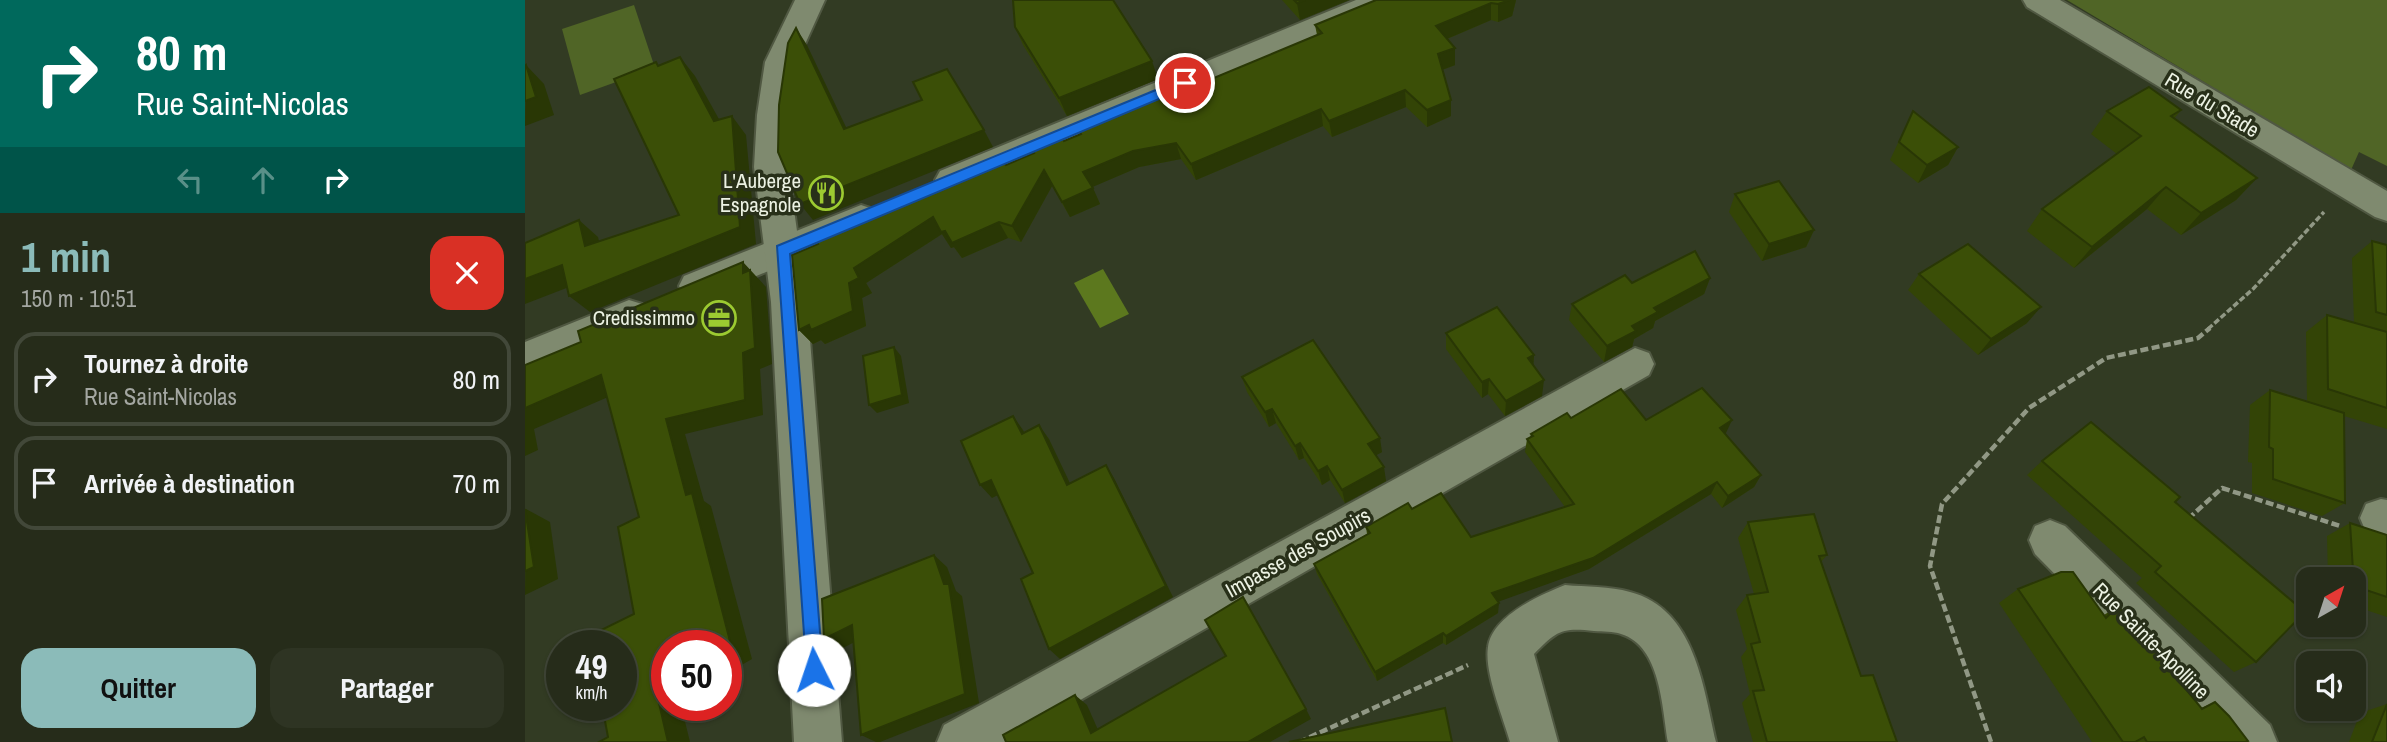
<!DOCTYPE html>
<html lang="fr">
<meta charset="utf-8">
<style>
:root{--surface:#262c1a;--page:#2e3423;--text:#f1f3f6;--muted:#a4a7a2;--line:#424839;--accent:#8bbbb9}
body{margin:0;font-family:"Archivo Narrow",sans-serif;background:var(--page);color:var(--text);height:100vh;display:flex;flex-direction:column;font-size:26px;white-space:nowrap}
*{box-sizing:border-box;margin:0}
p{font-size:23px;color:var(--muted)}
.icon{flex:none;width:38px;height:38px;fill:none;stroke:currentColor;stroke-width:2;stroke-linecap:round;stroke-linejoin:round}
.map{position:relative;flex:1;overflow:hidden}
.panel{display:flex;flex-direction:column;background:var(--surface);width:525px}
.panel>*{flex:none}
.top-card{background:#00695c;color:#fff;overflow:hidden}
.needle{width:46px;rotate:39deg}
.fabs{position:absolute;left:1771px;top:567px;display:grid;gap:14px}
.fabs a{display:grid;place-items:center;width:70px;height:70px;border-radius:14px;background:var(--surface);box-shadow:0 2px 5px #0004,0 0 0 2px var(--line);font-size:35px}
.speed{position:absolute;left:21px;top:630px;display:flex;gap:14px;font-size:35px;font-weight:700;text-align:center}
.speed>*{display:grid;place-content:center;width:91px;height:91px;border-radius:50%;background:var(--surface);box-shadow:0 2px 5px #0004,0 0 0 2px var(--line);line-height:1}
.speed small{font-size:18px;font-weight:400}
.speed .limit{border:10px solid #d22;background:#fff;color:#111}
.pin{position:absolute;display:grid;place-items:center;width:60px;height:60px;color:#fff;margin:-30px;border:4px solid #fff;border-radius:50%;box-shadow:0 2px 7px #0007}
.me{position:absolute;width:77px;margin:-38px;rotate:356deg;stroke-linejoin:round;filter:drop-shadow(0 0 5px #0008)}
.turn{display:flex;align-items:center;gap:24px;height:147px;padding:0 21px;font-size:32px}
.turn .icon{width:91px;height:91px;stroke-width:2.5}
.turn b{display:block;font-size:49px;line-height:60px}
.lanes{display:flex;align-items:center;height:66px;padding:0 21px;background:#0003;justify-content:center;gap:35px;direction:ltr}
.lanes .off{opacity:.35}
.round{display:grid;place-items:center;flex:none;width:74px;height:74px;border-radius:21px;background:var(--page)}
.overview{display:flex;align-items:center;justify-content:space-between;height:119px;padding:0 21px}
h1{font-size:42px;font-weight:700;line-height:52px;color:var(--accent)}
.button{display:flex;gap:14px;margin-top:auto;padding:14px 21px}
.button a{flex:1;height:80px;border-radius:21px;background:var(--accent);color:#111;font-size:28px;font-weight:700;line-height:80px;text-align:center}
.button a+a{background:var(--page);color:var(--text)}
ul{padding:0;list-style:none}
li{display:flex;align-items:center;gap:21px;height:94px;margin:0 14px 10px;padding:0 7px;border:4px solid var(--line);border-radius:21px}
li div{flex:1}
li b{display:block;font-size:26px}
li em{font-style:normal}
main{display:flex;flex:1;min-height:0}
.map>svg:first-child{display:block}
.green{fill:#506526}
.water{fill:#5c781e}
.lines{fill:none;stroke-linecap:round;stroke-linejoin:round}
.street-casing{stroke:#505842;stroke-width:4}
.secondary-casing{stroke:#505842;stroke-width:4}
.path-far1{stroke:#919885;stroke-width:3.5;stroke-dasharray:6 2.5;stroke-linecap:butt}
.path{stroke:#919885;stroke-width:4.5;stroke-dasharray:8 3.5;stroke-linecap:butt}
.street{fill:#7f8a6f;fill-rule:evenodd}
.secondary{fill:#7f8a6f;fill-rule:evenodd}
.wall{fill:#334406}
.shaded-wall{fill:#293705}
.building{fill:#3b4f07;stroke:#293705;stroke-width:2}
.route{fill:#1a73e8;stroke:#114b97;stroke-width:2}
.labels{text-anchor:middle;stroke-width:7;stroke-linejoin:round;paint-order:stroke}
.street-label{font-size:21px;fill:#ecf2e3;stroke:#283019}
.poi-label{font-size:21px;fill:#ecf2e3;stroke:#283019;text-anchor:end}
</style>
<main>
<section class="panel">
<div class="top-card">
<div class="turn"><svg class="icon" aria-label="right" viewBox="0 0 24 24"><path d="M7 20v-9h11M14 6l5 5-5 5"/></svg><div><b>80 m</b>Rue Saint-Nicolas</div></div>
<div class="lanes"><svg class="icon off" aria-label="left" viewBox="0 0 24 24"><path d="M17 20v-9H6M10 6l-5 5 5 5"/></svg><svg class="icon off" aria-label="ahead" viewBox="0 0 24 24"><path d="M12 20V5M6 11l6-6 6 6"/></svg><svg class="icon" aria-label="right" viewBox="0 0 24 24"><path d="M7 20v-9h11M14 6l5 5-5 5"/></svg></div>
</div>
<div class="overview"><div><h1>1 min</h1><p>150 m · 10:51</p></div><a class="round" style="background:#d93025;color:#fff"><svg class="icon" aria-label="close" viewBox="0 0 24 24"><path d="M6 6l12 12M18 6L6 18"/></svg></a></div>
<ul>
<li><svg class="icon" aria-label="right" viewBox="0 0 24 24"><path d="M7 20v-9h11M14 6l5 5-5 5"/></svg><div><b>Tournez à droite</b><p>Rue Saint-Nicolas</p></div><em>80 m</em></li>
<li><svg class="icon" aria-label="arrive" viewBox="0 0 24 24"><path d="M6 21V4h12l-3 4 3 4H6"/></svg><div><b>Arrivée à destination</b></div><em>70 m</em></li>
</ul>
<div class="button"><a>Quitter</a><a>Partager</a></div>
</section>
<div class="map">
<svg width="1862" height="742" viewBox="0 0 1862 742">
<rect width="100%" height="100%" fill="#323b23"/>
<g class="green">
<path d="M 1542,0 L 1862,0 L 1862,166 L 1834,152 L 1826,170 Z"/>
<path d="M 109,5 L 130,68 L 55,95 L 37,29 Z"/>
</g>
<path class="water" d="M 578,269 L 604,314 L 575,328 L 549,283 Z"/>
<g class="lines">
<g class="street-casing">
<g id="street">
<path d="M 831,0 L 873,0 L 869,7 L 439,189 L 427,193 L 415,189 L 410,180 L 415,171 Z"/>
<path d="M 1498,0 L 1535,0 L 1862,191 L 1862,221 L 1850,217 L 1502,7 Z"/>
<path d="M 336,205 L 348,209 L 353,218 L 348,227 L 172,301 L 159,296 L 154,286 L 159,276 Z"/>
<path d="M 104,300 L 117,304 L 123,315 L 117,326 L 0,375 L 0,342 Z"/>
<path d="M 1110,348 L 1124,353 L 1129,364 L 1124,375 L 482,742 L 412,742 L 419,725 Z"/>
<path d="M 1856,499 L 1862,500 L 1862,538 L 1841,532 L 1835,518 L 1841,504 Z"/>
<path d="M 1525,520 L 1540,526 L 1745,725 L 1752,742 L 1695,742 L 1510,554 L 1504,540 L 1510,526 Z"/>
<path d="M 1040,585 C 1061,587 1085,586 1105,592 C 1170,609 1178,686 1191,742 L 1143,742 C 1137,708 1136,646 1096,634 C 1088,631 1078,632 1069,631 C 1037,627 1031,631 1009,654 L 1033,742 L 985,742 C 978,717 959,672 963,647 C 967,616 1015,595 1040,585 Z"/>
</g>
</g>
<g class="secondary-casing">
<path id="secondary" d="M 270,0 L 300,0 L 272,62 L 264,115 L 263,167 L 282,302 L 317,742 L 269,742 L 246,302 L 229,167 L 232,115 L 240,62 Z"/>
</g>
<path class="path-far1" d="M 1683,329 L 1728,289 L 1799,212"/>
<g class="path">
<path d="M 1663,519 L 1697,488 L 1815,526"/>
<path d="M 774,742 L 943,665"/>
<path d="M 1466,742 L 1405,566 L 1417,504 L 1504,408 L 1581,358 L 1673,338 L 1685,328"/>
</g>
<use href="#street" class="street"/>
<use href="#secondary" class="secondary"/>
</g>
<g class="wall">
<path d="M 757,0 L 824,0 L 775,20 Z"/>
<path d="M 851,0 L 991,0 L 987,16 L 973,22 L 966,20 L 922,39 L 930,48 L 930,65 L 917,70 L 926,100 L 926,116 L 902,127 L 881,107 L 807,137 L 798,126 L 671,180 L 656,159 L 614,167 L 567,187 L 575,204 L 545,217 L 527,186 L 496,242 L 483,238 L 437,258 L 429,247 L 426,248 L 417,234 L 341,283 L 347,293 L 337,298 L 341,326 L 300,344 L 296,340 L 288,344 L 274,330 L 481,165 L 509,153 L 504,145 L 539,141 L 555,134 L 551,125 L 648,95 L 792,35 L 790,25 Z"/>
<path d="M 490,27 L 633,79 L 542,116 L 498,45 Z"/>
<path d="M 1656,110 L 1649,119 L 1732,178 L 1711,200 L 1656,235 L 1622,209 L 1549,268 L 1502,231 L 1517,209 L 1592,154 L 1566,134 L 1582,111 Z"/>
<path d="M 1388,111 L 1433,147 L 1423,165 L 1393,183 L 1365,160 Z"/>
<path d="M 1210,194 L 1289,230 L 1281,247 L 1237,261 L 1204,212 Z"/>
<path d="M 1847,241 L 1862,245 L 1862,429 L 1819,416 L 1820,503 L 1797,516 L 1727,493 L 1727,463 L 1723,462 L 1725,405 L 1745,390 L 1782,401 L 1781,332 L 1802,315 L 1829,323 L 1827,258 Z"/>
<path d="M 1394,274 L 1502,323 L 1453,355 L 1383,290 Z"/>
<path d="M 1185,278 L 1179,294 L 1130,321 L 1128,328 L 1109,339 L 1107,347 L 1079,362 L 1044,320 L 1047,304 L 1107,283 Z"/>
<path d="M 921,333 L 1009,355 L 1008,365 L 1017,396 L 980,416 L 963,394 L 957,398 L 921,349 Z"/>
<path d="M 717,377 L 857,452 L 851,455 L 861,481 L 820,503 L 805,480 L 797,485 L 779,458 L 774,460 L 751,423 L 744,427 L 722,392 Z"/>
<path d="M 1046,418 L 1121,420 L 1201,433 L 1200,434 L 1236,475 L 1229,487 L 1197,508 L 1186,494 L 1064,569 L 973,601 L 973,613 L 921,645 L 918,643 L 852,681 L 792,574 L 789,564 L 842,534 L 841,527 L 887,509 L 946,537 L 1040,507 L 1000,452 L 1002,439 L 1005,438 L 1006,434 Z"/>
<path d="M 1517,461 L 1650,502 L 1731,662 L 1709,672 L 1611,583 L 1617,578 L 1502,475 Z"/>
<path d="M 1223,522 L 1302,555 L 1296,562 L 1336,676 L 1372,742 L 1228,742 L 1217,703 L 1225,694 L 1216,657 L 1222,649 L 1211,610 L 1222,595 L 1229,594 L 1213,538 Z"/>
<path d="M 1825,523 L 1862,535 L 1862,617 L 1829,606 L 1829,579 L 1803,579 L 1802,536 Z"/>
<path d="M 1493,589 L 1579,615 L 1593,606 L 1676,708 L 1690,702 L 1720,742 L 1567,742 L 1474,603 Z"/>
<path d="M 1862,704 L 1862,742 L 1824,742 L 1835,713 Z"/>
</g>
<g class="shaded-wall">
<path d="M 780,0 L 824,0 L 775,20 L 772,3 Z"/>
<path d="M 985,0 L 991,0 L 987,16 L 973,22 L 973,4 Z"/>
<path d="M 966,3 L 966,20 L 912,43 L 911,26 Z"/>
<path d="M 271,28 L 282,45 L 330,146 L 319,129 Z"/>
<path d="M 930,48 L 930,65 L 914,71 L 913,54 Z"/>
<path d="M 155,57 L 170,76 L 205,139 L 189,121 Z"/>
<path d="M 627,61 L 633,79 L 542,116 L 534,98 Z"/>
<path d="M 1,65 L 19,84 L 29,115 L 0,126 Z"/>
<path d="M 880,90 L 881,107 L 807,137 L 804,121 Z"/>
<path d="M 926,100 L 926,116 L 902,127 L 902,110 Z"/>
<path d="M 796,109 L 798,126 L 671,180 L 666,164 Z"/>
<path d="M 207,116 L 221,135 L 231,244 L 65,312 L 44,296 L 215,227 Z"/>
<path d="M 459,130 L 468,147 L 288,220 L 275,204 Z"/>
<path d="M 651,143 L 656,159 L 614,167 L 565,188 L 558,172 L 608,151 Z"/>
<path d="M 1433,147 L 1423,165 L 1393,183 L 1402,165 Z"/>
<path d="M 519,170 L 527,186 L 496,242 L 487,226 Z"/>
<path d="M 1732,178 L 1711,200 L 1656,235 L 1676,213 Z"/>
<path d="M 1641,187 L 1622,209 L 1549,268 L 1567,247 Z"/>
<path d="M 568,188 L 575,204 L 545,217 L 537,202 Z"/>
<path d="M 408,217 L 474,222 L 483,238 L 437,258 L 429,247 L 426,248 L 417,234 L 341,283 L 347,293 L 337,298 L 341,326 L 300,344 L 296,340 L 288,344 L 274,330 L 324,283 L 329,268 Z"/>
<path d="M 54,220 L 73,237 L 79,263 L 60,246 Z"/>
<path d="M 1289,230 L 1281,247 L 1237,261 L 1244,244 Z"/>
<path d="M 218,262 L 241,287 L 247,364 L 235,369 L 238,415 L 160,434 L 179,501 L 186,506 L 227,659 L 201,674 L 201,652 L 141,419 L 218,353 Z"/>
<path d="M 37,265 L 57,282 L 0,304 L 0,279 Z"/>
<path d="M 1185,278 L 1179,294 L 1130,321 L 1128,328 L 1109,339 L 1107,347 L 1079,362 L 1082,346 L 1129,308 Z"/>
<path d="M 1516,307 L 1502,323 L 1453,355 L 1466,339 Z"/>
<path d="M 369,347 L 376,356 L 384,403 L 352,413 L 344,405 Z"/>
<path d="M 1009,355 L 1008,370 L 1003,358 Z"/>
<path d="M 76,375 L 97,391 L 9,429 L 13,450 L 0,456 L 0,408 Z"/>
<path d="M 964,379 L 963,394 L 957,398 L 957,382 Z"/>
<path d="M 1019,380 L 1017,396 L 980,416 L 981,401 Z"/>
<path d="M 747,409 L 751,423 L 744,427 L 740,412 Z"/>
<path d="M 488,416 L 498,430 L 507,447 L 497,434 Z"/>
<path d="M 1207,420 L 1201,433 L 1189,441 L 1195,428 Z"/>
<path d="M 514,425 L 524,439 L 552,498 L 542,485 Z"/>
<path d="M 855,438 L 857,452 L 846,458 L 843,444 Z"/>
<path d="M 775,443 L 779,458 L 774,460 L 770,446 Z"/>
<path d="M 581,465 L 589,478 L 648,597 L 535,659 L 524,649 Z"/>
<path d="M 802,466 L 805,480 L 797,485 L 793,471 Z"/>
<path d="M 859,467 L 861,481 L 820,503 L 817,490 Z"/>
<path d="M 1236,475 L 1229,487 L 1197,508 L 1203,496 Z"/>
<path d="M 466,480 L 477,493 L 467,498 L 455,485 Z"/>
<path d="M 1192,482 L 1186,494 L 1064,569 L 967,604 L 967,593 Z"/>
<path d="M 1,509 L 25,522 L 33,579 L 0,595 Z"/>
<path d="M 409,555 L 422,567 L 431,591 L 437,596 L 454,703 L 355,742 L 351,742 L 336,735 L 419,584 Z"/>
<path d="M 974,603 L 973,613 L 921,645 L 921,636 Z"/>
<path d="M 327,625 L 343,635 L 316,649 L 299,639 Z"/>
<path d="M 918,633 L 918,643 L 852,681 L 850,672 Z"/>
<path d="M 142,684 L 142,705 L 156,705 L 165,742 L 143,742 L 131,690 Z"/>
<path d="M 550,695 L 562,705 L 578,741 L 566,733 Z"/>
<path d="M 781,709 L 786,719 L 745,742 L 723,742 Z"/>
</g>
<g class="building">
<path d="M 488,0 L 588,0 L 627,61 L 534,98 L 490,27 Z"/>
<path d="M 769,0 L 780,0 L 772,3 Z"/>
<path d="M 851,0 L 985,0 L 973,4 L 966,3 L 911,26 L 930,48 L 913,54 L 926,100 L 902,110 L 880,90 L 804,121 L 796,109 L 666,164 L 651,143 L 608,151 L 558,172 L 568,188 L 537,202 L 519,170 L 487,226 L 474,222 L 427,243 L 420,231 L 416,232 L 408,217 L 329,268 L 334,278 L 324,283 L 328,311 L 286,330 L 284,325 L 274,330 L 267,255 L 293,244 L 289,235 L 476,157 L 481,165 L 509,153 L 504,145 L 534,132 L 539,141 L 556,134 L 551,125 L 643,87 L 648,95 L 797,33 L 790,25 Z"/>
<path d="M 271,28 L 319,129 L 397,100 L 388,82 L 422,69 L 459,130 L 275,204 L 253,152 L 254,105 L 263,43 Z"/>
<path d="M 155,57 L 189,121 L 207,116 L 215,227 L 44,296 L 37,265 L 0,279 L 0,243 L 54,220 L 60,246 L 154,215 L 89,79 L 131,62 L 133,66 Z"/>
<path d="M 1,65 L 11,97 L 0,101 L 0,66 Z"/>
<path d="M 1624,87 L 1656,110 L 1646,116 L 1732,178 L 1676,213 L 1641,187 L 1567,247 L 1517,209 L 1616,136 L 1582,111 Z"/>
<path d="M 1388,111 L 1433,147 L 1402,165 L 1374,142 Z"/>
<path d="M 1254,181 L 1289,230 L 1244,244 L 1210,194 Z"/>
<path d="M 1847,241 L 1862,245 L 1862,315 L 1851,312 Z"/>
<path d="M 1443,244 L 1516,307 L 1466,339 L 1394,274 Z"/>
<path d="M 1170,251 L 1185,278 L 1129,308 L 1133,312 L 1107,326 L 1111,331 L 1082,346 L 1047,304 L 1100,275 L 1107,283 Z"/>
<path d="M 218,262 L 218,273 L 225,270 L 230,348 L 218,353 L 220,400 L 141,419 L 161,495 L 167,493 L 207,649 L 201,652 L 201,646 L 142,646 L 142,684 L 131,690 L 143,742 L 74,742 L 83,737 L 77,705 L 96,705 L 96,646 L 66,646 L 64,636 L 109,614 L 93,527 L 114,517 L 76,375 L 0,408 L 0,365 L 56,342 L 53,331 Z"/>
<path d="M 972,307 L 1009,355 L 1003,358 L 1019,380 L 981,401 L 964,379 L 957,382 L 921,333 Z"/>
<path d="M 1802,315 L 1862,332 L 1862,408 L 1803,389 Z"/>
<path d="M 788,340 L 855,438 L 843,444 L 859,467 L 817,490 L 802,466 L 793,471 L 775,443 L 770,446 L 747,409 L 740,412 L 717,377 Z"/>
<path d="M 369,347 L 377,395 L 344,405 L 338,356 Z"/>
<path d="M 1177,388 L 1207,420 L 1195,428 L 1236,475 L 1203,496 L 1192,482 L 1068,558 L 967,593 L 974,603 L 921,636 L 918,633 L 850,672 L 789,564 L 845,533 L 841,527 L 883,503 L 887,509 L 916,493 L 946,537 L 1049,504 L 1002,439 L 1008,436 L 1006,434 L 1042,413 L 1046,418 L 1096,389 L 1121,420 Z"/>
<path d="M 1745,390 L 1819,413 L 1820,503 L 1748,479 L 1748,449 L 1744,447 Z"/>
<path d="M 488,416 L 497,434 L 514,425 L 542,485 L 581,465 L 641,586 L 524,649 L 496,579 L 508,573 L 466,480 L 455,485 L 436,441 Z"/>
<path d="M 1566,422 L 1655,497 L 1650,502 L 1780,612 L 1731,662 L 1630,572 L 1636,566 L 1517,461 Z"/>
<path d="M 0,509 L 9,567 L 0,571 Z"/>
<path d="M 1289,514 L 1302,555 L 1294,556 L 1336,676 L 1348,675 L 1372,742 L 1242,742 L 1228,691 L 1239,690 L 1226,644 L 1235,642 L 1222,595 L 1243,592 L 1223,522 Z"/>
<path d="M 1825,523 L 1862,535 L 1862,597 L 1829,586 Z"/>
<path d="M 409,555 L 419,584 L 424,584 L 440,694 L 336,735 L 327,625 L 299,639 L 297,599 Z"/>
<path d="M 1536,572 L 1548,572 L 1581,618 L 1593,606 L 1677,709 L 1690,702 L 1704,716 L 1723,741 L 1720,742 L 1622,742 L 1619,737 L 1610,742 L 1598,742 L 1493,589 Z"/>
<path d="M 718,597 L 781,709 L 723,742 L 481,742 L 478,735 L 550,695 L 566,733 L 701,656 L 680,620 Z"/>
<path d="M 1862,704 L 1862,742 L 1847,742 Z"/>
<path d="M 920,708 L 927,742 L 764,742 Z"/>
</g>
<path class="route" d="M 660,78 L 667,83 L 665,86 L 265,254 L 298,670 L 296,677 L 289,680 L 282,677 L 252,246 Z"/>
<defs>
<g id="restaurant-ring" transform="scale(1.75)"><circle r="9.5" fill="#283019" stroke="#9cca31" stroke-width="1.5"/><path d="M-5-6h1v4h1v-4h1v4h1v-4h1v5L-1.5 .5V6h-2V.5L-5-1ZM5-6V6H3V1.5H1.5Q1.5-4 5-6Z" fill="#9cca31"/></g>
<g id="office-ring" transform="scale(1.75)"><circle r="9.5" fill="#283019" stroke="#9cca31" stroke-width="1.5"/><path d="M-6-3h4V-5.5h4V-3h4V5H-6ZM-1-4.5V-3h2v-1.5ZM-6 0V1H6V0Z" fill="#9cca31"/></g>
</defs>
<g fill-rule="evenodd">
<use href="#restaurant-ring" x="301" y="193"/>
<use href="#office-ring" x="194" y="318"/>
</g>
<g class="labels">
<g class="street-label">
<text transform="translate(1687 105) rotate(31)" y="7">Rue du Stade</text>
<text transform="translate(773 553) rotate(-29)" y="7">Impasse des Soupirs</text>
<text transform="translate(1626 641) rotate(45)" y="7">Rue Sainte-Apolline</text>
</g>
<g class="poi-label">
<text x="276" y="188">L'Auberge<tspan x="276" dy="24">Espagnole</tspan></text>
<text x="170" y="325">Credissimmo</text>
</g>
</g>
</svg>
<div class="fabs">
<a><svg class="needle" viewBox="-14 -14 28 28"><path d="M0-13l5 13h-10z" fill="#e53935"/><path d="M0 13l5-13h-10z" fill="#a4a7a2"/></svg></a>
<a><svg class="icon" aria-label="sound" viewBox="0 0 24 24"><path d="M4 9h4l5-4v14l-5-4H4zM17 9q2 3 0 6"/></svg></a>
</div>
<div class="speed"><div>49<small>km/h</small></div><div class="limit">50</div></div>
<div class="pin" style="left:660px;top:83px;background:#d93025"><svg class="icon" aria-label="arrive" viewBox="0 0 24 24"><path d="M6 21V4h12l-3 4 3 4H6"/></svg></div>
<svg class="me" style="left:289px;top:670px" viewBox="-20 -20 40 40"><circle r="19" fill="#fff"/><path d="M0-13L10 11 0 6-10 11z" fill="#1a73e8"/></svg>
</div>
</main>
